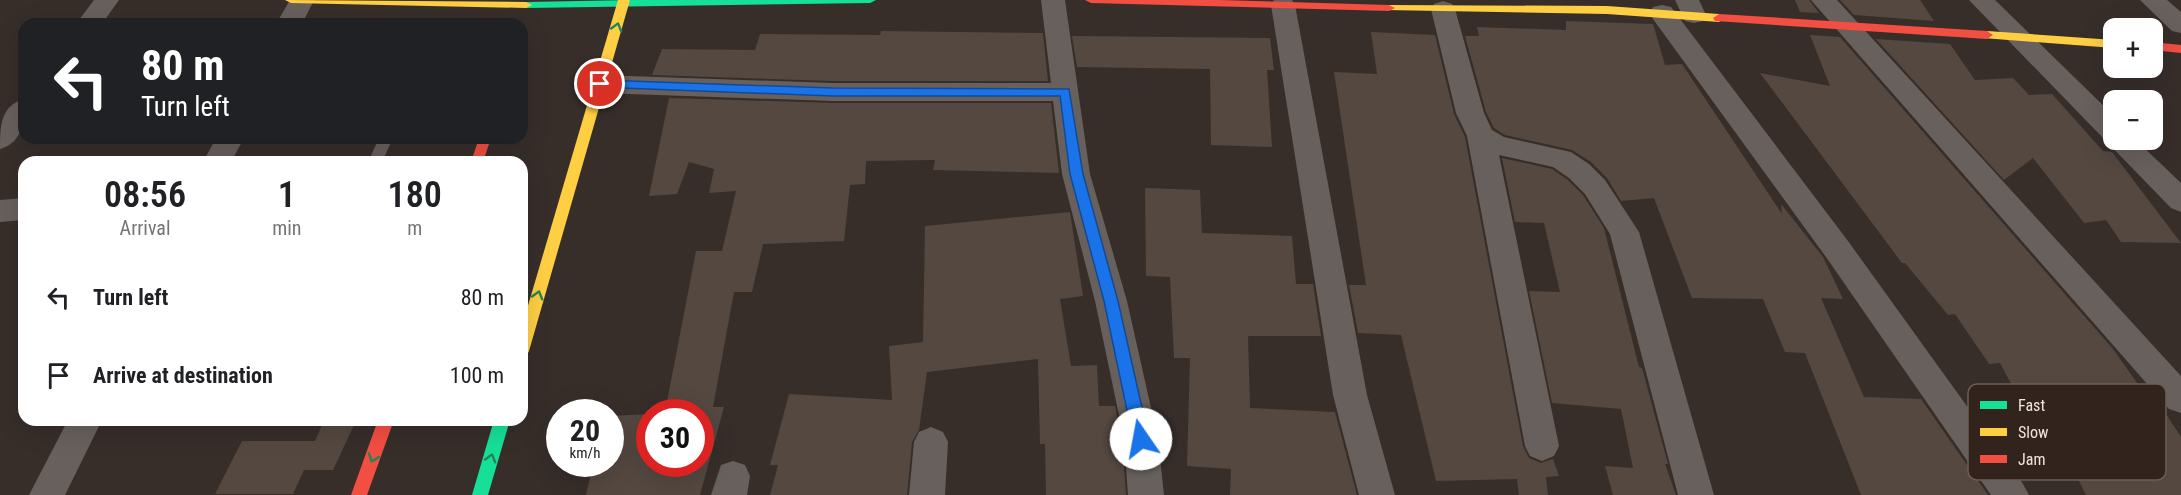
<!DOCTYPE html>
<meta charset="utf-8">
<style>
:root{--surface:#fff;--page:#f2f2f2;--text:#202124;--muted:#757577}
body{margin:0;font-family:"Roboto Condensed",sans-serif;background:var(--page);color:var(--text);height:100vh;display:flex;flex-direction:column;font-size:22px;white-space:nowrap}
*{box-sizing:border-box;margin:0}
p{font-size:20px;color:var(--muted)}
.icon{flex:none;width:33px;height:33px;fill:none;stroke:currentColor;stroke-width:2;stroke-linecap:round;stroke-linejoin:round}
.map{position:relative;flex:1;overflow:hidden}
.sheet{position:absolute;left:18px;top:156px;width:510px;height:270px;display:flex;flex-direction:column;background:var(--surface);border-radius:18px;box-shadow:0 6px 24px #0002}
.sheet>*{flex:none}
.guide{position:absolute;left:18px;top:18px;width:510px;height:126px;border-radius:18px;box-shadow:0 6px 24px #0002;background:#202124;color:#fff;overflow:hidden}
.fabs{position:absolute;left:2103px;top:18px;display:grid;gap:12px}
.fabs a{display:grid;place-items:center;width:60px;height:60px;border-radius:12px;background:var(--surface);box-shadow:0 6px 24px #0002;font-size:30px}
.speed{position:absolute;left:546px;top:399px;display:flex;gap:12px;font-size:30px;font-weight:700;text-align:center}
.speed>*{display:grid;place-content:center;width:78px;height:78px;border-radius:50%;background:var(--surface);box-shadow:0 6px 24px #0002;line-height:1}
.speed small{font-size:15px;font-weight:400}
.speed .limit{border:9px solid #d22;background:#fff;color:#111}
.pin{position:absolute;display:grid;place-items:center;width:51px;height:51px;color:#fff;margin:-26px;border:3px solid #fff;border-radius:50%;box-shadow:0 2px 6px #0007}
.me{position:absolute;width:66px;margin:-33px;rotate:348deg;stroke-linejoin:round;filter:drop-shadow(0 0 4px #0008)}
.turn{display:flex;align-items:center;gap:21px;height:126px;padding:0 24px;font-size:27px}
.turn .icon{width:78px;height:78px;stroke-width:2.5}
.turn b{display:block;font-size:42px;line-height:51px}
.eta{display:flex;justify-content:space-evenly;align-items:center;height:102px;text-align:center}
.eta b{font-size:36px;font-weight:600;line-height:42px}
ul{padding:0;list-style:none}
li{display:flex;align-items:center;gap:18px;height:78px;padding:0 24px}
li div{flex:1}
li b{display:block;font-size:22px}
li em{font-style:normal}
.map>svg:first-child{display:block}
.building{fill:#544841}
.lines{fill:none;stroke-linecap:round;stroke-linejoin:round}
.lane{fill:#68605c;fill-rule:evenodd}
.street{fill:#68605c;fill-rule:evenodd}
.fast{fill:#16e098;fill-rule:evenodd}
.slow{fill:#ffcf43;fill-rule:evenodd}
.jam{fill:#f24e42;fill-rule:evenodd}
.oneway{stroke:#24825a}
.route{fill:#1a73e8;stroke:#114b97;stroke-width:1.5}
.key{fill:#32231c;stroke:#6b5d57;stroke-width:1.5}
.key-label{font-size:16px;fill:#efe5e0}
</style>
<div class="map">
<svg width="2181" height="495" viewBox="0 0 2181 495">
<rect width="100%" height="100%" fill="#372e2a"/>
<g class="building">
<path d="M 1795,0 L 1809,0 L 1819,13 L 1800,12 Z"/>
<path d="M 1840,0 L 1920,0 L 1934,21 L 1854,15 Z"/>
<path d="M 1566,21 L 1653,24 L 1665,65 L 1682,64 L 1782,214 L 1781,204 L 1823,257 L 1843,299 L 1821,298 L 1864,397 L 1921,399 L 1988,495 L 1861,495 L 1805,353 L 1785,352 L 1763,299 L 1692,298 L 1654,198 L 1621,201 L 1607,178 L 1591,162 L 1572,150 L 1505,135 L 1494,128 L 1486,112 L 1465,36 L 1479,36 L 1477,27 L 1566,30 Z"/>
<path d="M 881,31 L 1043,33 L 1048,81 L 833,81 L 652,75 L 662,49 L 755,50 L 760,34 L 880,35 Z"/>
<path d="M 1371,32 L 1435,35 L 1454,114 L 1465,137 L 1523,446 L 1529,458 L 1541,463 L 1553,459 L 1559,476 L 1546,477 L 1548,495 L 1519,495 L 1517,479 L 1436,481 L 1401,335 L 1358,333 L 1349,285 L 1366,285 L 1334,72 L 1377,74 Z"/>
<path d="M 1810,35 L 1840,37 L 2113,349 L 2159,414 L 2166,414 L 2181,437 L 2181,495 L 2086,495 L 2072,467 L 2067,467 L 2034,408 L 2024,408 L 2000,363 L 1989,364 L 1955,314 L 1948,315 L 1905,263 L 1902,263 L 1760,73 L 1830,86 Z"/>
<path d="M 1072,36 L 1270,38 L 1274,70 L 1267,70 L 1272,147 L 1211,145 L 1210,69 L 1077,67 Z"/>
<path d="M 1876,39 L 1950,44 L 1975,80 L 2013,78 L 2029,95 L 2052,94 L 2103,151 L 2112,152 L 2181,243 L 2121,242 L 2106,220 L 2084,223 L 2033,158 L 2004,180 Z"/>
<path d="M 669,98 L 833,103 L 1051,103 L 1059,173 L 933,170 L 935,160 L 866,161 L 865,184 L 850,185 L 844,241 L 763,244 L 752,292 L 734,292 L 713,407 L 724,407 L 700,495 L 586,495 L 593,464 L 610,464 L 610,416 L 650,414 L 650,464 L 700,464 L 700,412 L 665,412 L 696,251 L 722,251 L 736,191 L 709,193 L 714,169 L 689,162 L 677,194 L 649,196 Z"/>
<path d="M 1502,158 L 1552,169 L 1568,180 L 1583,195 L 1604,228 L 1639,367 L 1642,368 L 1668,464 L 1665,464 L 1676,495 L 1613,495 L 1605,466 L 1633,468 L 1621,409 L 1552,403 L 1529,291 L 1560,292 L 1544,223 L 1515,222 Z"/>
<path d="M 1145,188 L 1200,190 L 1202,233 L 1292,236 L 1296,284 L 1313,284 L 1321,336 L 1248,336 L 1250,408 L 1335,412 L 1357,495 L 1230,495 L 1231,469 L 1187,466 L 1190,358 L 1174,358 L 1170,277 L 1146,276 Z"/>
<path d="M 1070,212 L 1083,296 L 1060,299 L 1071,366 L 1097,365 L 1099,406 L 1115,406 L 1122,439 L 1126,495 L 1046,495 L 1045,444 L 1040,444 L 1038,359 L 927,372 L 919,430 L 912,442 L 907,495 L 770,495 L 778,465 L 770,465 L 789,394 L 892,400 L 889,346 L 923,342 L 925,226 Z"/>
<path d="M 322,425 L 354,425 L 333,470 L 304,470 L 293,494 L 215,494 L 242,441 L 315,441 Z"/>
</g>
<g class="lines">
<path class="lane" d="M 379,138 L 393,138 L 382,162 L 368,162 Z"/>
<g class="street">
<path d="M 94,0 L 119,0 L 102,24 L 76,24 Z"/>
<path d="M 290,0 L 314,0 L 302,24 L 276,24 Z"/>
<path d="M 1041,0 L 1065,0 L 1090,174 L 1127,301 L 1158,439 L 1164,495 L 1128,495 L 1124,439 L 1095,301 L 1062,174 L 1053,101 L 833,101 L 600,93 L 591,90 L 587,84 L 591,78 L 600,75 L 833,83 L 1051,83 Z"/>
<path d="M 1274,0 L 1292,0 L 1295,5 L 1367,395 L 1395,495 L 1359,495 L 1333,395 L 1271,5 Z"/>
<path d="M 1675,0 L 1699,0 L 1706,15 L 1703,21 L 1694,23 L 1685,21 Z"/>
<path d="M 1811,0 L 1837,0 L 2181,376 L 2181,413 L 2169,409 Z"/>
<path d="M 1969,0 L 1995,0 L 2114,116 L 2114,140 L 2136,140 L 2181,183 L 2181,212 L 2171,208 Z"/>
<path d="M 2140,0 L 2167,0 L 2181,12 L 2181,33 L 2172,31 Z"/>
<path d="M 1443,1 L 1452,4 L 1455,9 L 1484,113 L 1492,130 L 1504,137 L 1571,152 L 1589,164 L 1605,180 L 1639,232 L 1714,495 L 1678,495 L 1610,234 L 1585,194 L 1569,178 L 1553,167 L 1499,155 L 1559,446 L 1554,456 L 1542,461 L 1530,456 L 1525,446 L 1467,136 L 1456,113 L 1431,9 L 1434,4 Z"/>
<path d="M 1662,5 L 1671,7 L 1848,241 L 2023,484 L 2029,495 L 1991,495 L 1826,257 L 1653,19 L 1650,13 L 1653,7 Z"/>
<path d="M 24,99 C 24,120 24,142 0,149 C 0,127 0,106 24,99 Z"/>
<path d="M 216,138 L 244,138 L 231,162 L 203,162 Z"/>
<path d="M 24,198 L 24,220 L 0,222 L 0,200 Z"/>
<path d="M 68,420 L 102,420 L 65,495 L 29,495 Z"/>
<path d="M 931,427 L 943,432 L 948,442 L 945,495 L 909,495 L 914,442 L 919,432 Z"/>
<path d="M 733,461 L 745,465 L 750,476 L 747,495 L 711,495 L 721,465 Z"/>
</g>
<g class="fast">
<path d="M 632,0 L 876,0 L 870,3 L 526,8 L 520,5 L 526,2 Z"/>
<path d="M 494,420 L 510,420 L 488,495 L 472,495 Z"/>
</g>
<g class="slow">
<path d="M 285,0 L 526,2 L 532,5 L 526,8 L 291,3 Z"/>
<path d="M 618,0 L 630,0 L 529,351 L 527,355 L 522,357 L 522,326 Z"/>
<path d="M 1389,5 L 1607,6 L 1719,14 L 1725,18 L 1719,22 L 1607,14 L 1385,10 L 1383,8 Z"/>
<path d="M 1987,31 L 2114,40 L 2114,48 L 1983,38 L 1981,35 Z"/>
</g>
<g class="jam">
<path d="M 1085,0 L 1220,0 L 1389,5 L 1395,8 L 1389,11 L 1091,3 Z"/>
<path d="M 1719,14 L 1987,31 L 1993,35 L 1987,39 L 1715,21 L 1713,18 Z"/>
<path d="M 2152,42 L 2181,45 L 2181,53 L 2152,50 Z"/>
<path d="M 479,138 L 491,138 L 483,162 L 471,162 Z"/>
<path d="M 378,420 L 394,420 L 367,495 L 351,495 Z"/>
</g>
</g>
<defs><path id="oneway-chevron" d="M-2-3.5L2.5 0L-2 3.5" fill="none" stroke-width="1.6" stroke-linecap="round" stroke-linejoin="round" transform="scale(1.5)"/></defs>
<g class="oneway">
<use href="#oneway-chevron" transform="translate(617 27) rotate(-74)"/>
<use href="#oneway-chevron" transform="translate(538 295) rotate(-74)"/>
<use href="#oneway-chevron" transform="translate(373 458) rotate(109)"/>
<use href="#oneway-chevron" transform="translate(491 458) rotate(-74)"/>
</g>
<path class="route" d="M 600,80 L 833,88 L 1069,89 L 1083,174 L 1118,301 L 1149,439 L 1147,443 L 1141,445 L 1133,439 L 1104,301 L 1070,174 L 1060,96 L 833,96 L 596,87 L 596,81 Z"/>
<rect x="1968" y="384" width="198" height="96" rx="9" class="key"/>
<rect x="1980" y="401" width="27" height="8" fill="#16e098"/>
<rect x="1980" y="428" width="27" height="8" fill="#ffcf43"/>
<rect x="1980" y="455" width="27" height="8" fill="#f24e42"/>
<g class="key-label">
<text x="2018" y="411">Fast</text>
<text x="2018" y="438">Slow</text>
<text x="2018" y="465">Jam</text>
</g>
</svg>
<div class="fabs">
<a>+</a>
<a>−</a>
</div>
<div class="speed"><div>20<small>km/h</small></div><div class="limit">30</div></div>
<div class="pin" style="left:600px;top:84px;background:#d93025"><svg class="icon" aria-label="arrive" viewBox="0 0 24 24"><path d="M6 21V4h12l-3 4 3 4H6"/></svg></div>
<svg class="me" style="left:1141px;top:439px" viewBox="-20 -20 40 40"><circle r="19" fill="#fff"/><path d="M0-13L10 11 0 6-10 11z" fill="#1a73e8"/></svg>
<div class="guide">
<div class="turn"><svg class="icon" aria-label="left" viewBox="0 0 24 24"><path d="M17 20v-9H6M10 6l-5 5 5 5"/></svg><div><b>80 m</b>Turn left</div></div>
</div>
<section class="sheet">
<div class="eta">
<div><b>08:56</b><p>Arrival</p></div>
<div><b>1</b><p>min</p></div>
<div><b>180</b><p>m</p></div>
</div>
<ul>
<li><svg class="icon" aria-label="left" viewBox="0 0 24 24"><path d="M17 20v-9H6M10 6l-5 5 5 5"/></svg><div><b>Turn left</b></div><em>80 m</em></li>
<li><svg class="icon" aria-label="arrive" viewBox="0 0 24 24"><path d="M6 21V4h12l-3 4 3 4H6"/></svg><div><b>Arrive at destination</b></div><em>100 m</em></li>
</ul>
</section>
</div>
